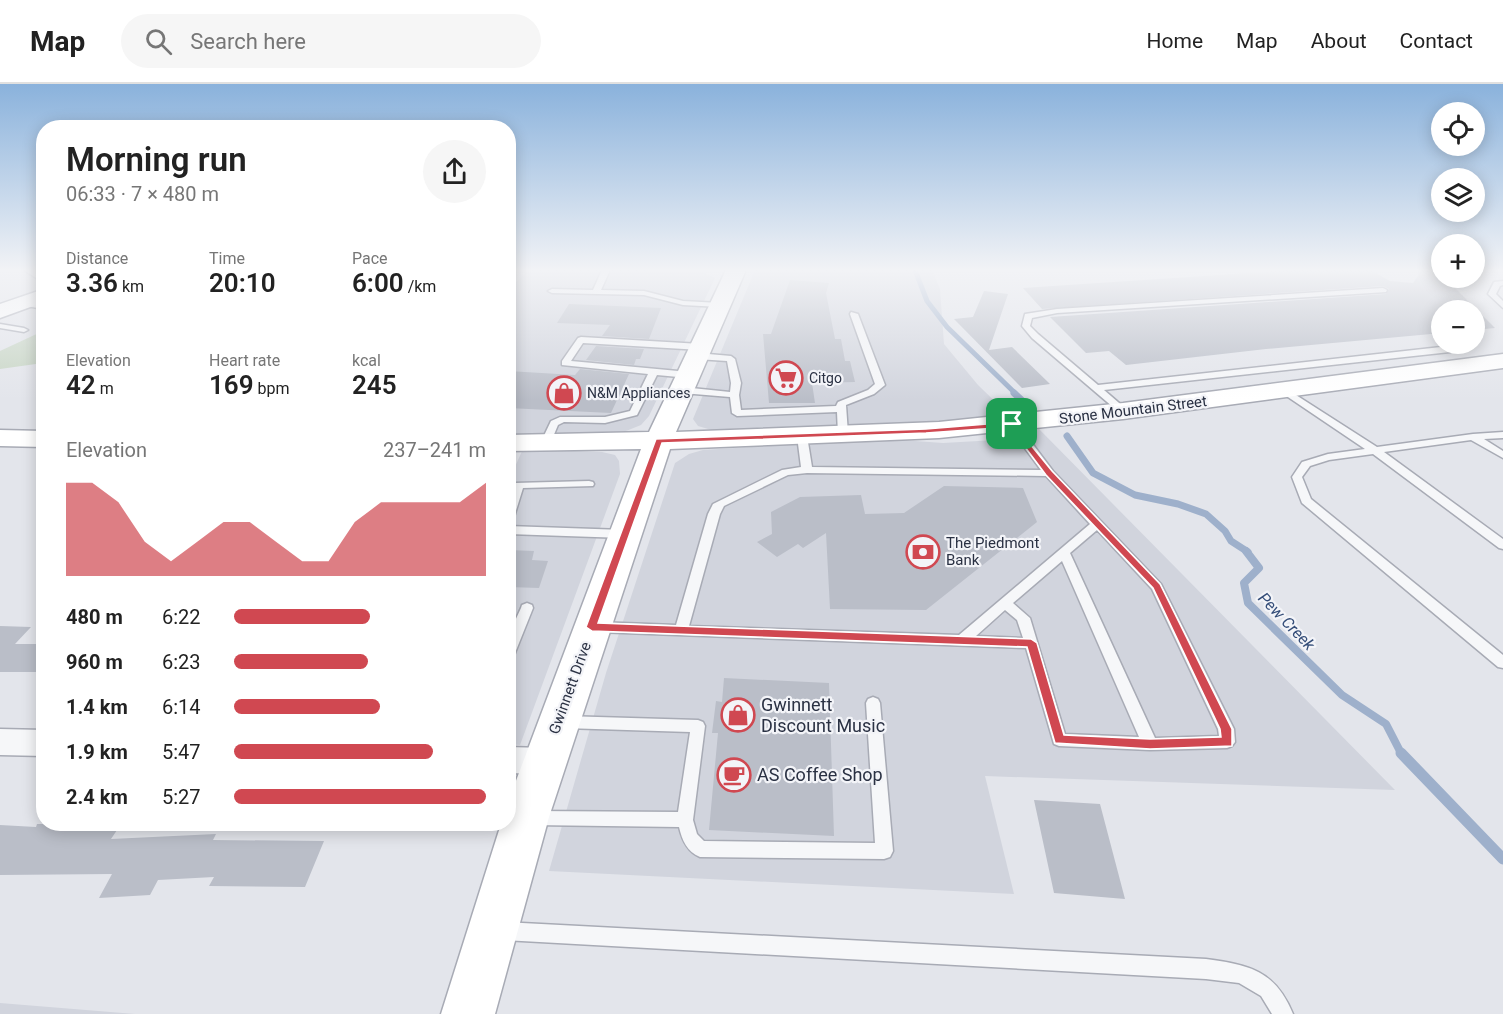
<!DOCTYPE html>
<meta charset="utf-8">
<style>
body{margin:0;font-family:Roboto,sans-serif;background:#f6f6f6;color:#222;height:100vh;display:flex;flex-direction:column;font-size:22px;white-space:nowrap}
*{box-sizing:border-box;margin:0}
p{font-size:20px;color:#767676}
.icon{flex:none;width:33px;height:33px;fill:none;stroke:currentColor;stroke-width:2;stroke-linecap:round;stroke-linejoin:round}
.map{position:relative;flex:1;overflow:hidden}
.side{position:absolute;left:36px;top:36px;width:480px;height:711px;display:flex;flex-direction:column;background:#fff;border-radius:24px;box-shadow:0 3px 15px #0003}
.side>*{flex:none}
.buttons{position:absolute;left:1431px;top:18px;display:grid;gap:12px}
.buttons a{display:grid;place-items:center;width:54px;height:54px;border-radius:50%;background:#fff;box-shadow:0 3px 15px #0003;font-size:30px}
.pin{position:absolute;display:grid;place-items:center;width:51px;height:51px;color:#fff;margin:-26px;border-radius:12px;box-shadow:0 3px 9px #0006}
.round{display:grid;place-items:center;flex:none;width:63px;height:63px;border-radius:32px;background:#f6f6f6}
.headline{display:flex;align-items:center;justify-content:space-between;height:102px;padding:0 30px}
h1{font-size:33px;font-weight:600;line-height:45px}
.stats{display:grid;grid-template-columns:repeat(3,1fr);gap:9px;height:102px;padding:6px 30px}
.stats div{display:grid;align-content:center}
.stats b{font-size:26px;font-weight:600}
.stats small{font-size:16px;font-weight:400}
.stats p{font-size:16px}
.chart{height:168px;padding:12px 30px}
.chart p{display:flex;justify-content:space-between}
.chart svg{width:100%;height:108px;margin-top:6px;fill:#d04851;opacity:.7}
ul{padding:0 30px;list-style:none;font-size:20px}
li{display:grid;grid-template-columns:96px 72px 1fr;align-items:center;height:45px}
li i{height:15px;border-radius:8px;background:#d04851}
header{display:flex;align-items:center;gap:36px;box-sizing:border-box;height:84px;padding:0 30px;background:#fff;border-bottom:2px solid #e0e0e0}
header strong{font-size:28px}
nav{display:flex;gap:33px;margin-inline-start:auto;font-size:21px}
.search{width:420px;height:54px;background:#f6f6f6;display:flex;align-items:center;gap:15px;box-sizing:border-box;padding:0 21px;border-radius:33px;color:#767676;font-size:22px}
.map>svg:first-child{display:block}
.built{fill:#d1d4dd}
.green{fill:#c7d5c4}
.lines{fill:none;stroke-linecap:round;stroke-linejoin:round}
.stream-far3{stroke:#9eb0cb;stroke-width:5}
.stream-far2{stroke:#9eb0cb;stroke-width:7}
.stream-far1{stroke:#9eb0cb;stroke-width:8}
.stream{stroke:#9eb0cb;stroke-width:11}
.building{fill:#babec8}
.lane-casing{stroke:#a8abb5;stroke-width:3}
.street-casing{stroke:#a8abb5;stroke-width:3}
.secondary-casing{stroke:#a8abb5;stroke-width:3}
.lane{fill:#f6f7f9;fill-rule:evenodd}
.street{fill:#f6f7f9;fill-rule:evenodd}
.secondary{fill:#fff;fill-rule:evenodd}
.route{fill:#d04851;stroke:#fff;stroke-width:1.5;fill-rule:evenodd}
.labels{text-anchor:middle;stroke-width:4.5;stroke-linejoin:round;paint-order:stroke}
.far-poi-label{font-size:14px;fill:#2a3143;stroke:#f3f4f8;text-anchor:start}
.street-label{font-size:15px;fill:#2a3143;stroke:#f3f4f8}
.poi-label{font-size:15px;fill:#2a3143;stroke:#f3f4f8;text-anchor:start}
.water-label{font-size:16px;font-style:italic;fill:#344d78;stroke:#f3f4f8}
.near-poi-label{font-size:18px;fill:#2a3143;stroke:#f3f4f8;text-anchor:start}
</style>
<header>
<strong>Map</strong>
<div class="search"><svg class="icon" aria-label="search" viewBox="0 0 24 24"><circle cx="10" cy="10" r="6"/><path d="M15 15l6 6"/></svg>Search here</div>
<nav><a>Home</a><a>Map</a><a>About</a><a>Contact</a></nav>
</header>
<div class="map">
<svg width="1503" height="930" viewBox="0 0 1503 930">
<rect width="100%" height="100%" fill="#e3e5eb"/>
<path class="built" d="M528,186H621L705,189L715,194L649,332L641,341L626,347L610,349L509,350L508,206Z
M755,186H932L940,205L944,260L978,301L1011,333L909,340L715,347L698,342L693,335Z
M1039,345L1395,706L985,692L1014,810L549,787L606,589L675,379L689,370L703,366L887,355L943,359L996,356L1032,353V350Z
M523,365L602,368L615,371L619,377L620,390L520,661L509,660V396Z
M0,919L135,930H0Z"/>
<path class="green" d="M43,247V279L0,285V267Z"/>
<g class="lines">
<path class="stream-far3" d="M915,186L927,217L947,243L1016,310"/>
<path class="stream-far2" d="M1014,309L1030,324
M1067,352L1093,389L1135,411L1178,420L1206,430L1225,447L1231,457L1248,468"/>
<path class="stream-far1" d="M1246,467L1259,484L1244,499L1248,519L1342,611L1386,640L1402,671"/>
<path class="stream" d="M1401,669L1503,775"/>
</g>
<path class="building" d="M1294,186H1370L1390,197L1413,199L1422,186H1442V194H1445L1495,244L1474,246V226H1442V249L1266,265L1126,281L1109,267L1086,269L1050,233L1386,210L1389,205L1383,202L1042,225L1023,204Z
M790,196L829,199L826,209L835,255H841L845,277H850L855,298L812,299L815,319H769L763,250H771Z
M984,207L1008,210L989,266L1012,263L1050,300L1022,304L954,235L973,233Z
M569,220L661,224L649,255L602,252L610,241L557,239Z
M596,262L644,265L640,275H636L634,281L586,276Z
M580,285L629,290L611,329L508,324V287L575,291Z
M944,402L1023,404L1037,438L926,526L830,525L826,449L803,464L798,460L777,473L757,458L772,450L771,428L800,413L861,411L865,430L904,429Z
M508,466L534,467L532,476L548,477L539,504L508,503Z
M0,542L31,543L15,560H44V588H0Z
M724,594L829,599L834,752L709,746L718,649H712L716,617L722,618Z
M1034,716L1100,720L1125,815L1054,809Z
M37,740H121L111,755L216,750L213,756L324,757L305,803L209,802L214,793L158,796L150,811L99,814L112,790L0,791V741L36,743Z"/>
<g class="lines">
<g class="lane-casing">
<path id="lane" d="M24,186H33L44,193V199Z
M39,186H44V188H40Z
M602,186H610L601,206L644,207L683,217L720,219L724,221L720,223L683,221L644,211L552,209L548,207L552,205L593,206Z
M1503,197V201L1500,202L1496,210L1503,217V224L1488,210L1494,198Z
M1383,204L1387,206L1386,208L1057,229L1032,234L1030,242L1038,250L1098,301L1450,262L1454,265L1450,268L1104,306L1126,325V329H1120L1032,254L1022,242L1025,230L1057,225Z
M20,217L44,221V225L20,221Z
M851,228L858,230L885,301L874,310L846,321L848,350L847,352L843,353L838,350L837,328L737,332L732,329L730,313L682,309L677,306L682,303L730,308L731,299L727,277L697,275L693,272L697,269L731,272L735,275L741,299L739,311L741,326L836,322L838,318L868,306L875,300L850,230Z
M0,240L24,244L28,246L24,248L0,244Z
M581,253L701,260L705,263L701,266L583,259L571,277L689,288L694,291L689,294L657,291L637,331L605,339L564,338L558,341L550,360H542L541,358L551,337L560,333H605L630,327L648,290L562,281V277L578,254Z
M1285,304L1377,363L1473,350L1503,348V354L1484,355L1503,367V374L1471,356L1384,368L1503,455V465L1499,464L1373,370L1329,376L1310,382L1302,393L1311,415L1503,571V584L1498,583L1302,419L1292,393L1302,378L1328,370L1365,365L1282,309L1280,307Z
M1012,337L1016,338L1053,387L1161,500L1234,645L1235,658L1232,662L1227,664L1150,666L1059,662L1054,660L1026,564L596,548L591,546L589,543L591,540L596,538L676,541L708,430L713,420L782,386L801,383L797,352L798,350H806L807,352L812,383L1041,386L1007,340ZM807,389L1046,392L1090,440L959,551L689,542L720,430L724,422L788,391ZM1097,446L1152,505L1218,645L1219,652L1155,654L1070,469ZM1062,477L1139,653L1065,650L1030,534L1013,519ZM1005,526L1017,536L1023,554L976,552Z
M589,397L593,398L594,400L593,402L523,404L514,433L508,436V415L515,399Z
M508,442L624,446L630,450L624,454L508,450Z
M527,519L532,521L533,524L515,569L513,573L508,574V552L521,524L522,521Z
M873,613L878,615L880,619L893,767L890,773L884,775L700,773C687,768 682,756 679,743L533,741L527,739L525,734L527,729L533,727L678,728L690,648L564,644L559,642L557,638L559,634L564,632L698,636L703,638L705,642L693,736L697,750L704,757L875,759L866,619L868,615Z
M504,838L1206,875C1249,881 1275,886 1293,930H1272L1261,912L1239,899L1206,895L504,856L497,854L495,847L497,840Z"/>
</g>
<g class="street-casing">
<path id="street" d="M0,645L44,646V672L0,671Z
M508,663L544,664L555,668L560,677L555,686L544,690L508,689Z"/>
</g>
<g class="secondary-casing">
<path id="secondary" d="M726,186H746L676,348L939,338L1123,319L1503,270V284L1123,335L939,354L670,365L549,733L495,930H441L501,740H508V718L641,365L508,367V351L649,348Z
M44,205V218L0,234V220Z
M0,346L44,347V363L0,362Z"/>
</g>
<use href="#lane" class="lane"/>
<use href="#street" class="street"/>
<use href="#secondary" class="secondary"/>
</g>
<linearGradient id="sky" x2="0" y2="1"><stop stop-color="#8ab2dc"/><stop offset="0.59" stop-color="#f2f3f6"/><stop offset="1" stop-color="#f2f3f6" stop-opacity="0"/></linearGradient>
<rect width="1503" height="316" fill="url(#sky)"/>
<path class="route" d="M1012,338L1052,387L1160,500L1232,645V662L1150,665L1055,659L1027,563L592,547L586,543L656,355L926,345ZM1010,343L1046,391L1153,504L1220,645L1221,653L1150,655L1064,651L1037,559L1031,555L598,539L662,359L926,349Z"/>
<defs>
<g id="supermarket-ring" transform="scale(1.725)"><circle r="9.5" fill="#f3f4f8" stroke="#d04851" stroke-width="1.5"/><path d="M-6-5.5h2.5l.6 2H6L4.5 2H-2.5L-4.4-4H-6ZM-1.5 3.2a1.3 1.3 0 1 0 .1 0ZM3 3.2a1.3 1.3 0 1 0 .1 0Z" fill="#d04851"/></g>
<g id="shop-ring" transform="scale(1.725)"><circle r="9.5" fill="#f3f4f8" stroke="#d04851" stroke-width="1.5"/><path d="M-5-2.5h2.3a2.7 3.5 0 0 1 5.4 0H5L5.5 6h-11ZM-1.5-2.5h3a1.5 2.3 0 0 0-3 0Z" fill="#d04851"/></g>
<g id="bank-ring" transform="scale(1.725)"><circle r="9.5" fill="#f3f4f8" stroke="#d04851" stroke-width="1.5"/><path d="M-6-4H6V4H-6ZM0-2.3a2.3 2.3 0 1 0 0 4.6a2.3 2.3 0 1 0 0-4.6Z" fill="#d04851"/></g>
<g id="cafe-ring" transform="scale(1.725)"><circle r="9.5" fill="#f3f4f8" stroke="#d04851" stroke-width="1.5"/><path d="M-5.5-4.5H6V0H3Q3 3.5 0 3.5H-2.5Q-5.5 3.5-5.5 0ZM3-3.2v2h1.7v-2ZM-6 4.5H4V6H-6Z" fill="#d04851"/></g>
</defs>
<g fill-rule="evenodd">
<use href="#supermarket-ring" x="786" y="294"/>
<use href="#shop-ring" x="564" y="309"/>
<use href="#bank-ring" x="923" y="468"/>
<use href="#shop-ring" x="738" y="631"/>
<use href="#cafe-ring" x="734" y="691"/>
</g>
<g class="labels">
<g class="far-poi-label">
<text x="809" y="299">Citgo</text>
<text x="587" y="314">N&amp;M Appliances</text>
</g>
<g class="street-label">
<text transform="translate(1133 326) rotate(-7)" y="5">Stone Mountain Street</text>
<text transform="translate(570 604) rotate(-70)" y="5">Gwinnett Drive</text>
</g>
<g class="poi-label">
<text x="946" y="464">The Piedmont<tspan x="946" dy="17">Bank</tspan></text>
</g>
<g class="water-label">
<text transform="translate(1287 537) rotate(46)" y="6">Pew Creek</text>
</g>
<g class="near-poi-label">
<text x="761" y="627">Gwinnett<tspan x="761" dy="21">Discount Music</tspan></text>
<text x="757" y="697">AS Coffee Shop</text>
</g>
</g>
</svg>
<div class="buttons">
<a><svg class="icon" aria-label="locate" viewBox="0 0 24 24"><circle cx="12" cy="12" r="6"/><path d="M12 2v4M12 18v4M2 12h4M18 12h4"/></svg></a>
<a><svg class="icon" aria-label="layers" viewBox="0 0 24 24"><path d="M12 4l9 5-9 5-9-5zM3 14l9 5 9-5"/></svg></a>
<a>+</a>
<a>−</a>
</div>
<div class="pin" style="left:1012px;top:340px;background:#1e9e55"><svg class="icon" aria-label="arrive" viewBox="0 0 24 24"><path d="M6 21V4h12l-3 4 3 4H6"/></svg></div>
<section class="side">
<div class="headline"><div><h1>Morning run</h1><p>06:33 · 7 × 480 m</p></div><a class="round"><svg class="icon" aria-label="share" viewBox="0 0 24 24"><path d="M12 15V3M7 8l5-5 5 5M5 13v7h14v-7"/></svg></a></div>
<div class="stats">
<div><p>Distance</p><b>3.36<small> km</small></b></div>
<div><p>Time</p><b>20:10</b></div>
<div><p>Pace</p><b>6:00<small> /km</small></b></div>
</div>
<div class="stats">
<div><p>Elevation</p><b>42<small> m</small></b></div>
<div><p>Heart rate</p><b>169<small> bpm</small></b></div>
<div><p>kcal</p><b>245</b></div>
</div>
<div class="chart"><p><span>Elevation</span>237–241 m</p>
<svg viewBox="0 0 160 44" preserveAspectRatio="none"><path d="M0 44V6L10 6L20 14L30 30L40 38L50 30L60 22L70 22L80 30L90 38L100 38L110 22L120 14L130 14L140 14L150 14L160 6V44z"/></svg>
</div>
<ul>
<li><b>480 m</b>6:22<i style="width:54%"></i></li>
<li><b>960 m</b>6:23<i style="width:53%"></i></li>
<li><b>1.4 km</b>6:14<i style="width:58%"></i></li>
<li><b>1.9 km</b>5:47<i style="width:79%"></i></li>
<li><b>2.4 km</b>5:27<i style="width:100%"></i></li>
</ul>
</section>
</div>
